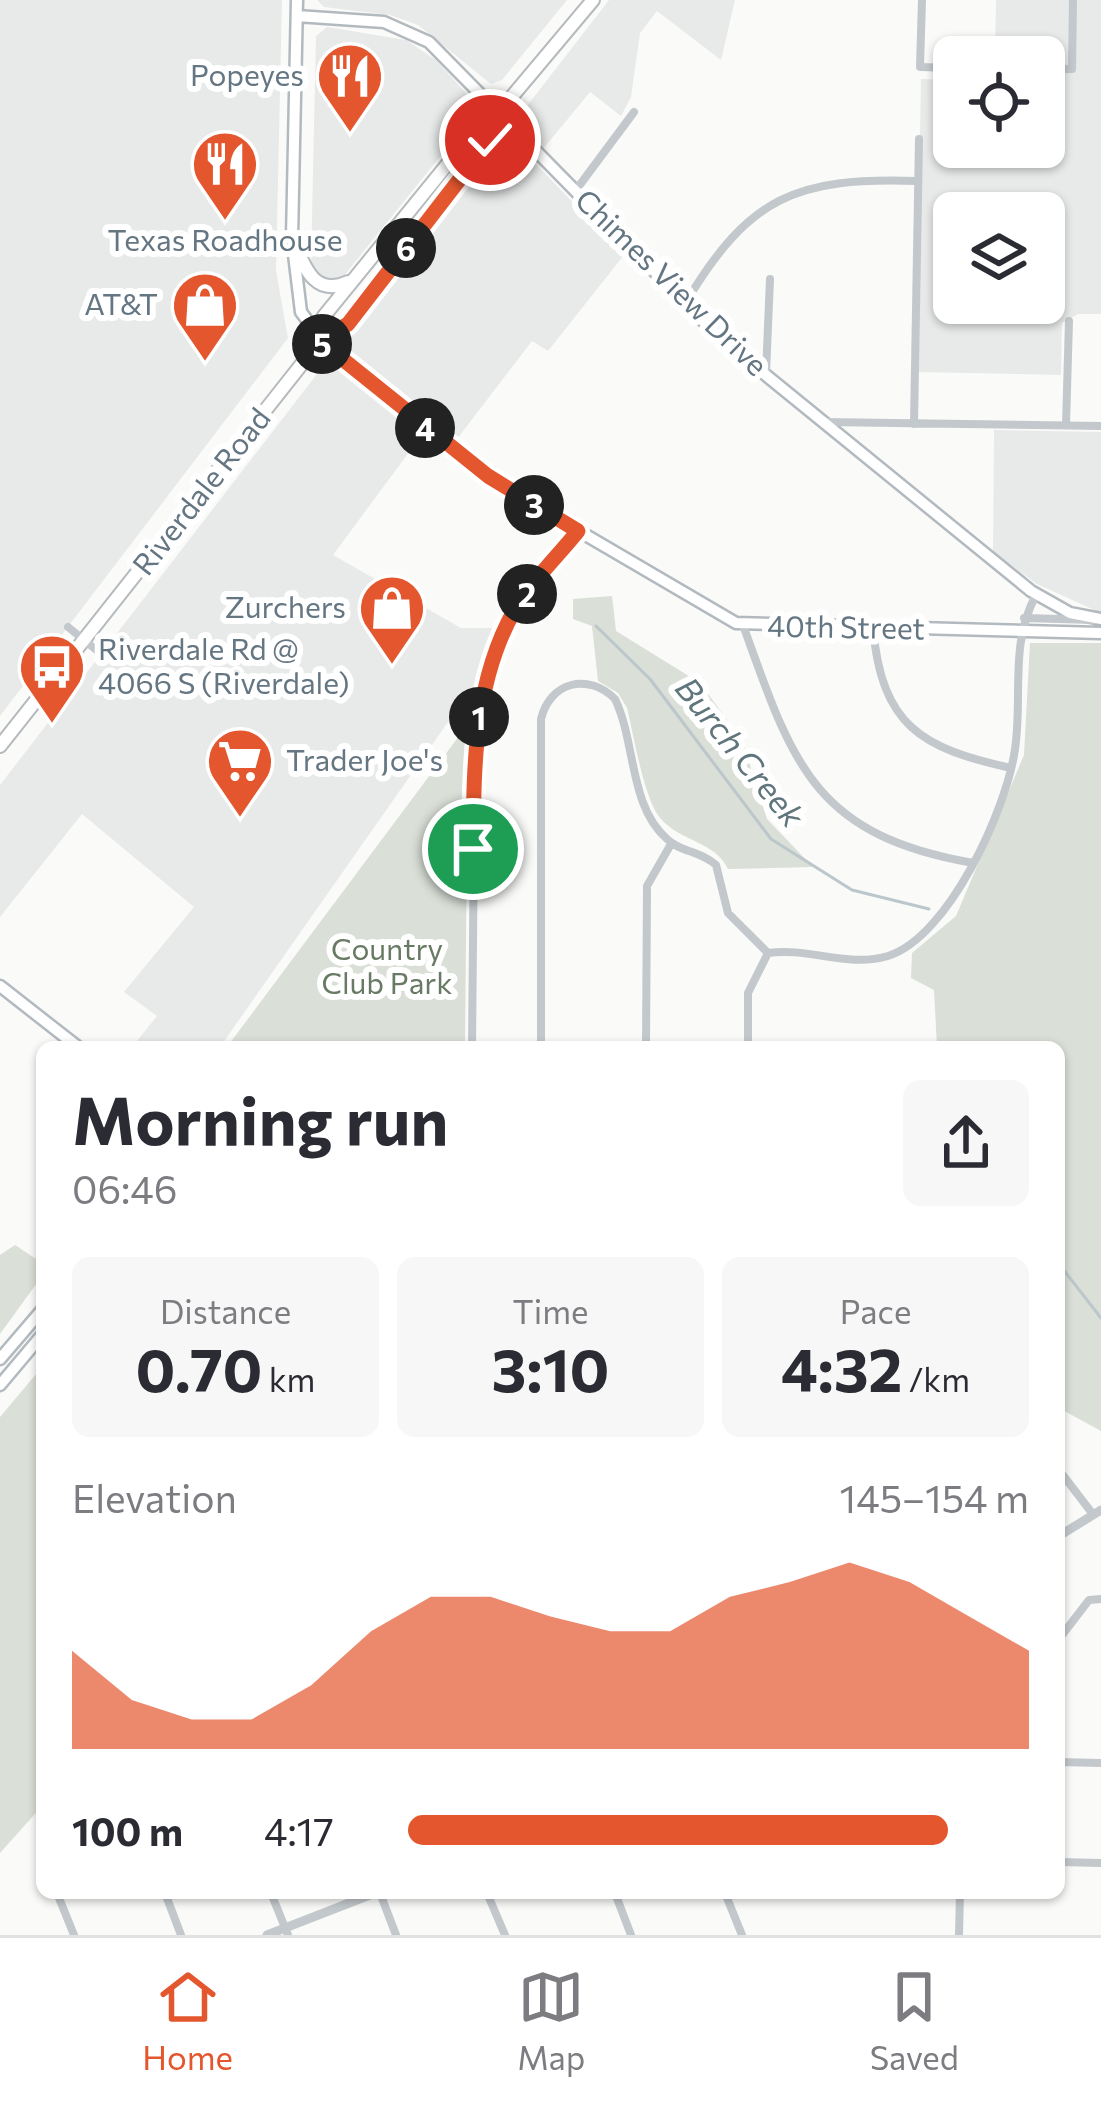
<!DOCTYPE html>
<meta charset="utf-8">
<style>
body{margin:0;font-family:Commissioner,sans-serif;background:#f7f7f7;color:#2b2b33;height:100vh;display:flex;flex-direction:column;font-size:45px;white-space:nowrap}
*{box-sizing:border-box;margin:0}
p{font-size:39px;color:#7c7c81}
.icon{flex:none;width:66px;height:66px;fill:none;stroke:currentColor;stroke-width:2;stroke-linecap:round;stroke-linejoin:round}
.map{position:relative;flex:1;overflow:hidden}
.sheet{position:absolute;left:36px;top:1041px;width:1029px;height:858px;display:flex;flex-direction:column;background:#fff;border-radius:18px;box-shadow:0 3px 9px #0004}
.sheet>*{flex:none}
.controls{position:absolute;left:933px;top:36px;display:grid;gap:24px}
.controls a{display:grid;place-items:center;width:132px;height:132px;border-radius:18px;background:#fff;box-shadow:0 3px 9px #0004;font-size:60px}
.pin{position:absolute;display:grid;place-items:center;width:102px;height:102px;color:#fff;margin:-51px;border:6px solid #fff;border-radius:50%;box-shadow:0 3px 12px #0007}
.km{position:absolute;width:60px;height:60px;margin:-30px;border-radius:50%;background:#222;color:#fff;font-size:33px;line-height:60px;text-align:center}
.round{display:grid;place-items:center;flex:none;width:126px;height:126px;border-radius:18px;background:#f7f7f7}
.summary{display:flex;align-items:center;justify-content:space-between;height:204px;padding:0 36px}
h1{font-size:66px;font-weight:700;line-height:90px}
.stats{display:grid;grid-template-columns:repeat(3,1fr);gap:18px;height:204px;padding:12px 36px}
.stats div{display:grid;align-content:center;border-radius:18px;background:#f7f7f7;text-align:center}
.stats b{font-size:60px;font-weight:700}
.stats small{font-size:33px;font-weight:400}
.stats p{font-size:33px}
.chart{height:336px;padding:24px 36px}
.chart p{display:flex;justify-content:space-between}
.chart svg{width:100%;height:216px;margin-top:12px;fill:#e4572e;opacity:.7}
ul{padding:0 36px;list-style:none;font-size:39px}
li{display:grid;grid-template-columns:192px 144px 1fr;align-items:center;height:90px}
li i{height:30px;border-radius:15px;background:#e4572e}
.menu{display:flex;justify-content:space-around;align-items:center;height:168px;border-top:3px solid #e1e1e2;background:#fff;font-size:33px;color:#7c7c81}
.menu a{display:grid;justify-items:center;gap:6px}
.menu .active{color:#e4572e}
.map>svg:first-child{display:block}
.built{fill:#e8e9e9;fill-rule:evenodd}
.green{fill:#dadfd7}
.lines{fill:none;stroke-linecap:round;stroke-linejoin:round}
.stream{stroke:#bbc7cb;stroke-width:3}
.secondary-casing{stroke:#b3babf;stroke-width:15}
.primary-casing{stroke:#b5babe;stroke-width:16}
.minor{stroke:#c3c8cc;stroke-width:8}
.tertiary{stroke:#c3c8cc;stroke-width:9}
.secondary{stroke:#fff;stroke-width:10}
.primary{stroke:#fff;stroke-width:12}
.route-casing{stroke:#fff;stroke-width:24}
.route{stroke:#e4572e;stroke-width:15}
.labels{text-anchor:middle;stroke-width:12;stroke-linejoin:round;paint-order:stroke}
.poi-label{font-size:30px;fill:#657683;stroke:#fff;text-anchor:end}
.street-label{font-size:30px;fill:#657683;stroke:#fff}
.park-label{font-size:30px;fill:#687a64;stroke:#fff}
.water-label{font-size:33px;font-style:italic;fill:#60757c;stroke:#fff}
</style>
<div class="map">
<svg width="1101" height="1935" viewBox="0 0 1101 1935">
<rect width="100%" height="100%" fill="#fafaf8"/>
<path class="built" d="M0,0H282L276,271L288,338L0,716Z
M317,0H567L502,80L491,84L418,25L390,15L324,7Z
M609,0H735L721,60L657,11L640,33L631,97L621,116L590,92L533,161L624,255L548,351L532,341L457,439L341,346Z
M996,0H1101V314H1078L1062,323L1061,375L916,372L921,79L954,80V147H1044V57H995ZM954,213H1044V303H954Z
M327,27L406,40L436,60L475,103L472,117L343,277L324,282L311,263L316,36Z
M327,361L421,436L333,555L461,628H504L474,685L220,1047H132L157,1016L124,992L194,907L82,814L0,917V785Z
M994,430L1101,432V613L1037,584L993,552Z"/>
<path class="green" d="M612,596L616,631L700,683L742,740L767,819L813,867L728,869C715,841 681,842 661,819C644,800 634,736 627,708L618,693L598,681L592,626L573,619V599Z
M1030,643H1101V1431L1059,1408V1047H937L934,990L911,978L912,953L956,916L1024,755Z
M468,724L465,1047H227Z
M15,1245L42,1263V1276L0,1334V1255Z
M42,1367V1806L0,1853V1417Z"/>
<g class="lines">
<path class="stream" d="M596,626L650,679L771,839L852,890L929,909
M1059,1264L1101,1318"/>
<g class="secondary-casing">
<path id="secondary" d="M297,0L292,238L301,312L330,351L426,428L507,489L736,623L1101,633
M297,16L384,22L429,42L719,337L1031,591L1070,613L1101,619
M0,986L78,1047
M0,1359L42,1310
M0,1385L42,1335"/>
</g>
<g class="primary-casing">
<path id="primary" d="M292,238C304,265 313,298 348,282
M320,341L324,316L481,123L499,112L593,0
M0,746L320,341L348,324L494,135L499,112"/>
</g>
<path class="minor" d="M922,0L920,67L954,68
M1044,69H1072L1073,0
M576,190L634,112
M686,302C749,197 796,177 916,181
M766,373L770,279
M824,422L1101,426
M914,424L919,139
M1066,425L1069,321
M1024,618L1094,620
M743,625C793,765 814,835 973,863
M68,627L105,657
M873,628C882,726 921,748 1011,768
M472,1047L475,733L515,609L578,531
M541,1047V719C550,682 588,672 615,699C636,743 629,806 667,839C680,852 701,851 716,865L728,913L768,953
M646,1047L647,886L671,844
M748,1047V993L768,953C809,947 847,968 888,956C949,937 1007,808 1015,749C1023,696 1009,645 1036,595
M1059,1470L1092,1513
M1059,1639L1089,1600L1101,1599
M1059,1762L1101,1763
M1059,1862L1101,1863
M57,1893L74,1935
M165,1893L181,1935
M271,1893L288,1935
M380,1893L396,1935
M487,1893L505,1935
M615,1893L631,1935
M725,1893L742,1935
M959,1935L960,1893"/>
<path class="tertiary" d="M1059,1536L1101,1510
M267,1935L375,1893"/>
<use href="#secondary" class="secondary"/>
<use href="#primary" class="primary"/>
</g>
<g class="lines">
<g class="route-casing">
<path id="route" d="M473,849C474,769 473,684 514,611C530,583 558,556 578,531L488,476L320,341L348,324L490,140"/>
</g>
<use href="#route" class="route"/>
</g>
<defs>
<g id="restaurant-pin" transform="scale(3.45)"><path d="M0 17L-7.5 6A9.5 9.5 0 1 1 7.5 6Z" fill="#e4572e" stroke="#fff"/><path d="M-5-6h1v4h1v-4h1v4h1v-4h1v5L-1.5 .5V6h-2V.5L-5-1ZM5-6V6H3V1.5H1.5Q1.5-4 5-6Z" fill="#fff"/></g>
<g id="shop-pin" transform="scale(3.45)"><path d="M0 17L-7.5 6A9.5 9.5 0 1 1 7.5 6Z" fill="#e4572e" stroke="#fff"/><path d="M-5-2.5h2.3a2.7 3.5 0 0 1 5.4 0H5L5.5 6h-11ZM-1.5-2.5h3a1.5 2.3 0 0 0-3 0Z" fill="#fff"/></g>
<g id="bus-pin" transform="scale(3.45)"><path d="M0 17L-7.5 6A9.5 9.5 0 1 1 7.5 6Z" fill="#e4572e" stroke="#fff"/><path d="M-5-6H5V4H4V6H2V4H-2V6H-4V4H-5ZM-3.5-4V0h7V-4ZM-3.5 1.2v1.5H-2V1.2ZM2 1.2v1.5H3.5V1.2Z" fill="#fff"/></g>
<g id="supermarket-pin" transform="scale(3.45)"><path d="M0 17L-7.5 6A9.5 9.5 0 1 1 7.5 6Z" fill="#e4572e" stroke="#fff"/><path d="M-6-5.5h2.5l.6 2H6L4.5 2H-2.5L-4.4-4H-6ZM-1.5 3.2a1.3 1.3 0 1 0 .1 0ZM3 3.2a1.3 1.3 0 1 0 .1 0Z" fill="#fff"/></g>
</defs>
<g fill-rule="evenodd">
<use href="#restaurant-pin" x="350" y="76"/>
<use href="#restaurant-pin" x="225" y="164"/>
<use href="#shop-pin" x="205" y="305"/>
<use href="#shop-pin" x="392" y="608"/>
<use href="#bus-pin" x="52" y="667"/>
<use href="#supermarket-pin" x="240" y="761"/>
</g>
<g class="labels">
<g class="poi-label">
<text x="304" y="86">Popeyes</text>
<text x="225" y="251" text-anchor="middle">Texas Roadhouse</text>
<text x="158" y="315">AT&amp;T</text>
<text x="346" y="618">Zurchers</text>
<text x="98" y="660" text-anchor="start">Riverdale Rd @<tspan x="98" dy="34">4066 S (Riverdale)</tspan></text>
<text x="286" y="771" text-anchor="start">Trader Joe's</text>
</g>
<g class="street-label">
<text transform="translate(671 283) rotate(44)" y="10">Chimes View Drive</text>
<text transform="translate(202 492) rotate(-52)" y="10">Riverdale Road</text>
<text transform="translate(846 628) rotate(1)" y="10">40th Street</text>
</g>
<g class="park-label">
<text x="387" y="960">Country<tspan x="387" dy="34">Club Park</tspan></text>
</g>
<g class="water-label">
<text transform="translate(740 752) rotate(51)" y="12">Burch Creek</text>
</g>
</g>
</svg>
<div class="controls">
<a><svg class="icon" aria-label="locate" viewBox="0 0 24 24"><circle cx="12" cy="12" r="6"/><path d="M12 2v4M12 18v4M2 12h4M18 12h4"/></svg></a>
<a><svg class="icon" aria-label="layers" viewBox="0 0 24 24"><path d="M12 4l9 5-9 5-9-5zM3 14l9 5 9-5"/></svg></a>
</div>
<div class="pin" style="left:473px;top:849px;background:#1e9e55"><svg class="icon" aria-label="arrive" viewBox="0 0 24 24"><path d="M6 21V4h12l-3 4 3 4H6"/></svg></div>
<div class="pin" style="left:490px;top:140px;background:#d93025"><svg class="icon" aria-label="check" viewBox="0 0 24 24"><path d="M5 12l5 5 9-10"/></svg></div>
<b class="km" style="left:479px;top:717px">1</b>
<b class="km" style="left:527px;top:594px">2</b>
<b class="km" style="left:534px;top:505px">3</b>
<b class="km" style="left:425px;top:428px">4</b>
<b class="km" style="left:322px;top:344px">5</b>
<b class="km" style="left:406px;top:248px">6</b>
<section class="sheet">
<div class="summary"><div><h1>Morning run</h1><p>06:46</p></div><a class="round"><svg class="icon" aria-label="share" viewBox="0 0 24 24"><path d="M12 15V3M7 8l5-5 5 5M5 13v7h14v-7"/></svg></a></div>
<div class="stats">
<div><p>Distance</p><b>0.70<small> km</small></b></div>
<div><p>Time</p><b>3:10</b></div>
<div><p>Pace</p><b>4:32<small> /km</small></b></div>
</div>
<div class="chart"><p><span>Elevation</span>145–154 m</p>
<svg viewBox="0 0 160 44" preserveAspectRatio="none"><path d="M0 44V24L10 34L20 38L30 38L40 31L50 20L60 13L70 13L80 17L90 20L100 20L110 13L120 10L130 6L140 10L150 17L160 24V44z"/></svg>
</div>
<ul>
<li><b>100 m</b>4:17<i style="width:87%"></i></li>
</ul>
</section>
</div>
<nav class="menu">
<a class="active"><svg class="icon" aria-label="home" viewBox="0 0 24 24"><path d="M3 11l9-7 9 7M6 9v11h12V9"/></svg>Home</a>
<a><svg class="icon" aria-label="map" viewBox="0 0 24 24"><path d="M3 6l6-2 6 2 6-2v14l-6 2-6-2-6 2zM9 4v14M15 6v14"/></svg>Map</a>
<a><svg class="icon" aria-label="saved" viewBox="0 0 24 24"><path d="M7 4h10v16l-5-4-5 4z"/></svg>Saved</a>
</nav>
